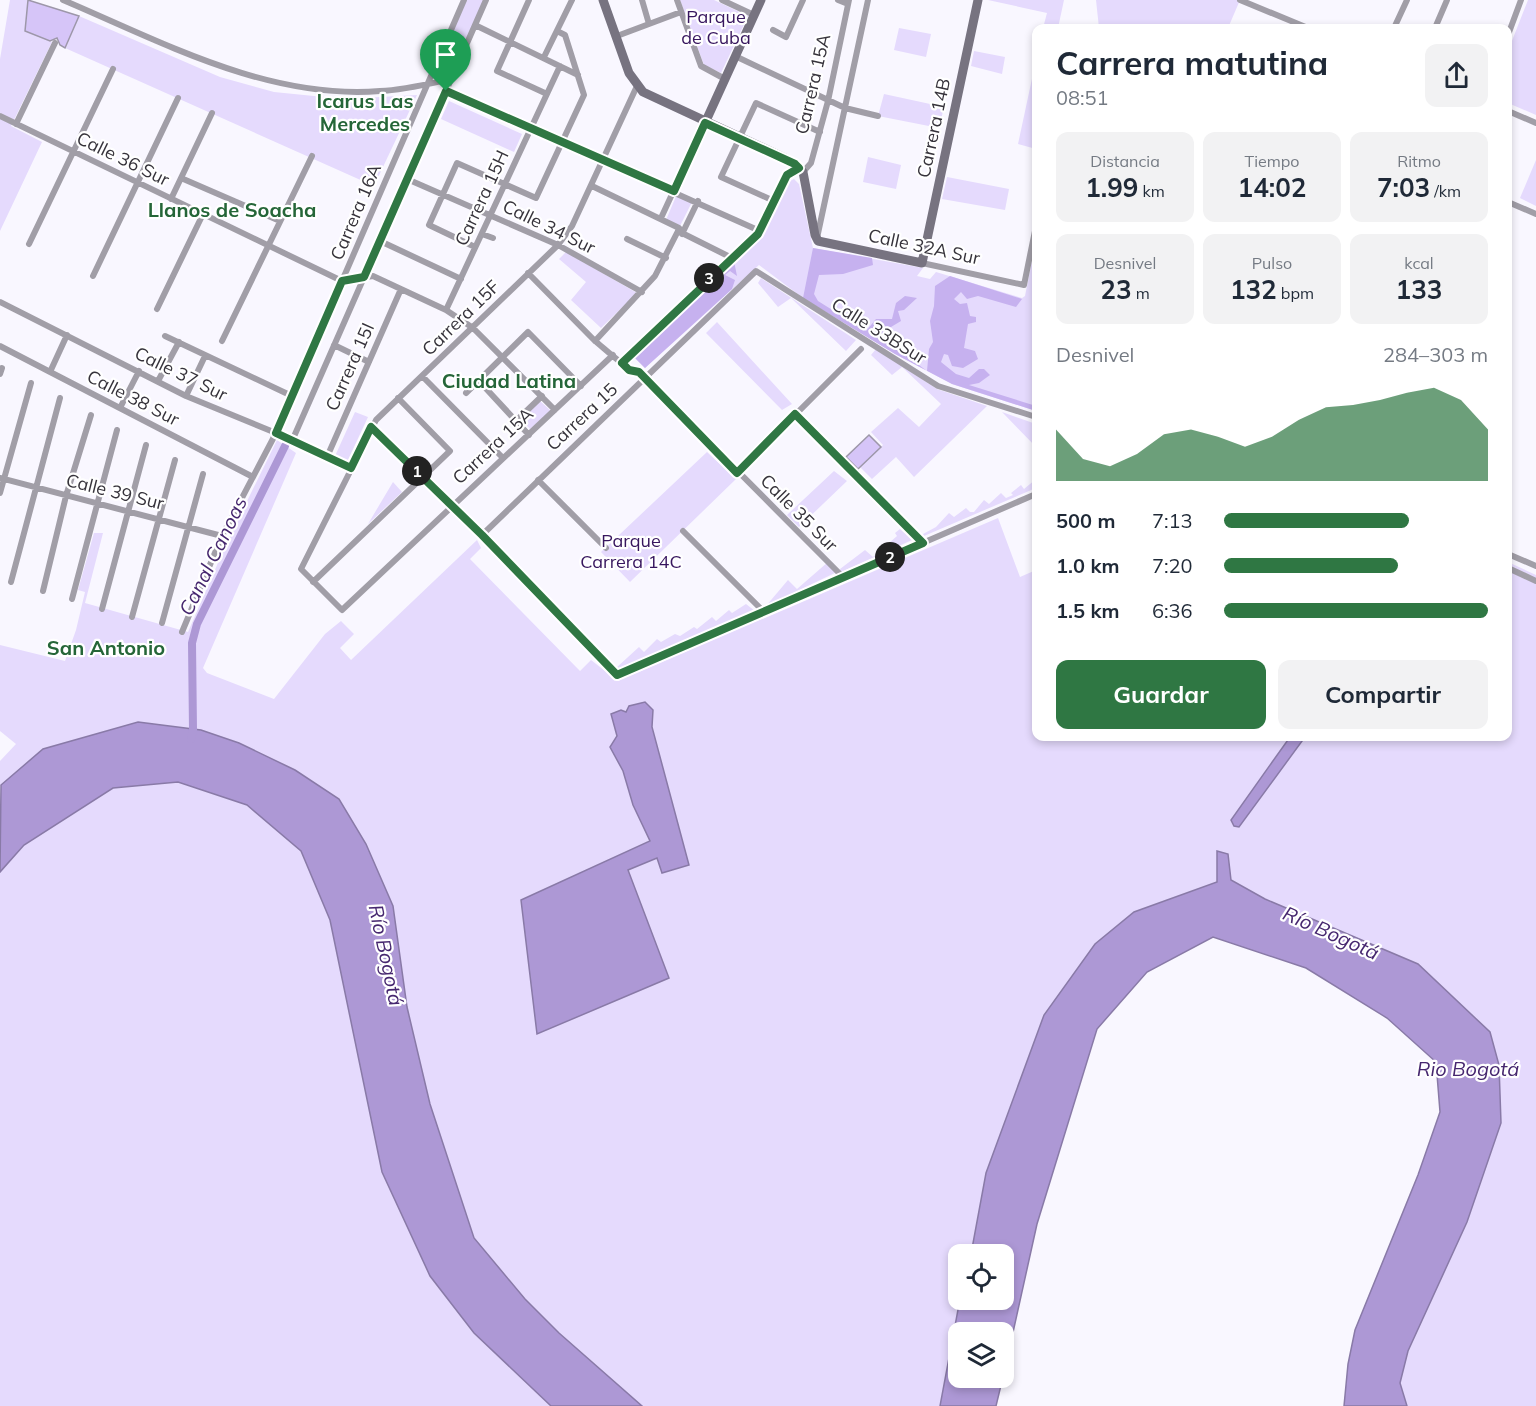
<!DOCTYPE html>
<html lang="es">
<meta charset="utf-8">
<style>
body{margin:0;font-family:Mulish,sans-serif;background:#f2f2f3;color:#1f2937;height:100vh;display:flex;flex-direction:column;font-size:22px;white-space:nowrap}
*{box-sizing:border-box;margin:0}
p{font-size:20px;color:#747a83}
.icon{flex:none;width:33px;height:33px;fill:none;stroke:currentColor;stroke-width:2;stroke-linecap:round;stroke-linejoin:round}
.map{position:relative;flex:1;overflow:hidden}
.sheet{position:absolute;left:1032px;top:24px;width:480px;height:717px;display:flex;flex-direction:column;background:#fff;border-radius:12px;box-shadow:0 3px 9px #0003}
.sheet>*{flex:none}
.fabs{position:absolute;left:948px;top:1244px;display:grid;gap:12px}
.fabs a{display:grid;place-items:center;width:66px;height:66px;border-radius:12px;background:#fff;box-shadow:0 3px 9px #0003;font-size:30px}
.pin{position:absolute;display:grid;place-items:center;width:51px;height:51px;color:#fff;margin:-62px -26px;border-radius:50% 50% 50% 0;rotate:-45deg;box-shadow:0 0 6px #0007}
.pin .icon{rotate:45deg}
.km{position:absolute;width:30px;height:30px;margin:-15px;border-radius:50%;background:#222;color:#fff;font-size:16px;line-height:30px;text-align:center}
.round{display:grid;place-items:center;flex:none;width:63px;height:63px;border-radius:12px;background:#f2f2f3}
.summary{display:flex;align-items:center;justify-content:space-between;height:102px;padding:0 24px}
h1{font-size:33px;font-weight:700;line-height:45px}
.stats{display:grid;grid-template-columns:repeat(3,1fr);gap:9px;height:102px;padding:6px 24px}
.stats div{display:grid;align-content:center;border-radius:12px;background:#f2f2f3;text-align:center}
.stats b{font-size:26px;font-weight:700}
.stats small{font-size:16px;font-weight:400}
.stats p{font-size:16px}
.chart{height:168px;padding:12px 24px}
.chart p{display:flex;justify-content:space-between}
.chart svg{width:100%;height:108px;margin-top:6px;fill:#2f7743;opacity:.7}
.action{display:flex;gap:12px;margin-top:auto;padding:12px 24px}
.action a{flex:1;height:69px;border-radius:12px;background:#2f7743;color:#fff;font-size:24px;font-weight:700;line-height:69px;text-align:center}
.action a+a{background:#f2f2f3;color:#1f2937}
ul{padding:0 24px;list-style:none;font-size:20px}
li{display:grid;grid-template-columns:96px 72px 1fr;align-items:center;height:45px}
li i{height:15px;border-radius:8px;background:#2f7743}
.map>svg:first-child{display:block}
.green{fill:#e5dafd}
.forest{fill:#c6b1ef}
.water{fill:#ad98d5;stroke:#897aa7;stroke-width:1.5}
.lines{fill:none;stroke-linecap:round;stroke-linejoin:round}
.canal{stroke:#ad98d5;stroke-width:8}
.building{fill:#d6c5f8;stroke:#9d97a9;stroke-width:1.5}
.street{stroke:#a19ea7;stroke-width:6}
.secondary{stroke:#777380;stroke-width:9}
.route-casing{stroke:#fff;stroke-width:12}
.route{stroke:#2f7743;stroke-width:8}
.labels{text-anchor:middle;stroke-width:4.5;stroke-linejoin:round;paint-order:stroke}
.park-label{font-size:18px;fill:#37165e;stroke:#fff}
.street-label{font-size:18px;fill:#36333b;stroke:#fff}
.neighbourhood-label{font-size:20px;font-weight:bold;fill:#256638;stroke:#fff}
.water-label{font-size:20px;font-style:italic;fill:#46276f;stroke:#fff}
</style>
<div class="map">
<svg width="1536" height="1406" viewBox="0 0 1536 1406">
<rect width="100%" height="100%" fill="#f9f7ff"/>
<path class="green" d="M10,0H28L25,30L52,42L11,126L42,142L0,231V59Z
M466,0H486L451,79L432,77Z
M680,0H714L748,16L721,73L704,65Z
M988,0H1064L1058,28H1043L1047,13Z
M1096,0H1240L1228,28H1099Z
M1528,0H1536V115L1508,103V51Z
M79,16L220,77L274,92L344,99L417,95L374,186L65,48Z
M899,28L931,34L926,57L894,50Z
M974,51L1005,57L1002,74L971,66Z
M1036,60V149L1018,144Z
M884,94L944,107L939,128L878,116Z
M449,101L522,134L514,152L441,119Z
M868,157L901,165L896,189L863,182Z
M1536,160V206L1520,198Z
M947,177L1009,189L1005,210L942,199Z
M794,179L799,184L813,248L923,268L917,276L930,279L936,272L1022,298L1025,296L1036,241V411L952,384L895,354L803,298L759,265L645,368L633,356L765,232L790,181Z
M677,194L692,202L680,226L666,220Z
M566,252L637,293L601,328L571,300L586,282L559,259Z
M761,278L856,340L846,351L791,298L778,307L758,283Z
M717,322L792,404L782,410L706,333Z
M876,349L937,389L987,406L914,477L896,457L872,479L860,467L883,445L871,432L898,408L919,427L941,404L902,367L892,375L871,355Z
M540,401L551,411L530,429L522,420Z
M355,412L368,417L347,462L335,456Z
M1002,412L1036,424V447Z
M277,440L296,453L203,668L207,673L274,699L325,634L341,621L354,634L340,648L351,660L477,540L481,548L470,559L580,671L591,660L618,681L998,518L1020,577L1036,570V736L1290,737L1232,820L1239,827L1305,737L1508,736V562L1536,575V1406H1407L1400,1383L1408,1351L1467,1222L1501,1123L1418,964L1265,899L1231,880L1217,852V882L1134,912L1095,944L1044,1015L986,1173L971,1254H958V1299H960L940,1406H642L559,1333L525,1299L474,1238L430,1104L407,1007L393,906L366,844L339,799L295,770L239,743L201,730L139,722L0,786V761L16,744L0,731V645L65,661L76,630L85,592L78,590L94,533H103L85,603L188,632L227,542Z
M707,452L736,479L630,582L601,552Z
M834,471L847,481L799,527L787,515Z
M1036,479V488L924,536L923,534L936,527L949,513L954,517L966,508L970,512H974L984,500L989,504L1001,493L1006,498L1013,495L1011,493L1021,485L1024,489Z
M393,482L402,492L368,524Z
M900,529L912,540L841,572L840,569L865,550L873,557L897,536L895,533Z
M828,562L837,572L766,606L788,580L797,589Z
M746,604L755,611L626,668H616L639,647L644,652L657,639L661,642L675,634L680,636L694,627L697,629L712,617L716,621L729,610L732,613Z
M178,782L247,805L301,851L330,920L382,1172L430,1276L474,1333L551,1406H0V872L24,845L113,788Z"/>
<path class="forest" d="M813,248L872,258L873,265L843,274L819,275L814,294L818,301L866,331L876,319H892L896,303L905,296L917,298L904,310L898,311L901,321L886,330L881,337L927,371L929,349L933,342L930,321L934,306L935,286L950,276L1022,299L1016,307L978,296L967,299L961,292L954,299L960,304L967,303L970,316L976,317V322L968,324L964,348L975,351L978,359L963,368L952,366L948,355L944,354L941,362L956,374L969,378L979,369H984L990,375L979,383L969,385L1036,406V411L952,384L895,354L803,298Z
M734,261L737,276L730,271L725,275L735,280L732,289L645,368L633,356Z"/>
<path class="water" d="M645,702L653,710L652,727L689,865L662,873L657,858L628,870L669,978L537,1034L521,900L650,841L633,805L623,771L610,747L617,736L611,714L621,710L626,712L629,706Z
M138,722L201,730L239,743L295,770L339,799L366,844L393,906L407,1007L430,1104L474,1238L525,1299L559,1333L642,1406H551L474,1333L430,1276L382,1172L330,920L301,851L247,805L178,782L113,788L24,845L0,872L1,785L43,749Z
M1290,737H1305L1239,827L1234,826L1231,820Z
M1217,851L1228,854L1231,880L1265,899L1418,964L1490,1032L1499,1065L1501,1123L1467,1222L1408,1351L1400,1383L1407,1406H1344L1348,1364L1355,1330L1418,1175L1440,1112L1436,1062L1387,1018L1306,968L1213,937L1147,972L1097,1029L1037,1224L1004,1373V1332H958V1377H1003L996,1406H940L960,1299H1004V1254H971L986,1173L1044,1015L1095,944L1134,912L1217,882Z"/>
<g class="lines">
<path class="canal" d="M191,739L193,730L192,643L197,624L285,446"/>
</g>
<path class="building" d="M28,0L79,16L65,48L60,45L57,38L50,41L25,31Z
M869,435L881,447L858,469L846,457Z"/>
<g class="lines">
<path class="street" d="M63,0C162,42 268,100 380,91C404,90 428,84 451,79
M529,0L497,71L547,94
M642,0L649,24
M677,0L701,66L725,79
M722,0L754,15
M838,0L848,4
M1240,0L1308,28
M475,25L578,75
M1394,28L1407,0
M1435,28L1447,0
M773,30L786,37L803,0
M1508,35L1521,0
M617,36L681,12
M735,56L845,108L878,116
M544,57L572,0
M446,91L760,231
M1508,111L1536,123
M0,116L342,281L373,276L446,310L473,328L555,410
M16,124L55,43
M803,172L811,163L828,101L849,0
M181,178L280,221
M407,179L558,245L642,292
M592,186L679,228L678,231L730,257
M171,199L212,113
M774,201L721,177L756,103L820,132
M1508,202L1536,214
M661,218L705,123
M482,234L493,238
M682,234L698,201
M817,238L868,0
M627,239L666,258
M380,241L461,279
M29,244L113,69
M475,247L429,225L457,163L536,198L584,95L565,35L557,31
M922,263L1024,285L1036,226
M528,273L595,341C604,348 630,373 639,372L843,577
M93,276L178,98
M0,302L186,396L276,433L352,468
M157,309L203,214
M446,310L560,66
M165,336L292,396
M222,341L312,156
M595,341L655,276L678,231
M334,345L369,362
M0,346L253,477
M613,355L342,610L301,569L376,420L558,245L572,226L637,86
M622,363L757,234L787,175L799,168
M50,372L67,335
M0,374L2,368
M422,376L503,458
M158,381L179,342
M479,381L529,435
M466,393L528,332L581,386
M186,396L205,356
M120,408L139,371
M795,414L923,543
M516,421L542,396
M371,427L482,535L617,675L1036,494
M292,441L486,0
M327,457L401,289
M737,473L861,349
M0,478L222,536
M538,480L606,548
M0,493L31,383
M683,531L763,611
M482,535L756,271L938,386L1036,417
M1508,554L1536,566
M1508,568L1536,581
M11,582L60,398
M313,582L450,451L398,398
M43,591L66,496L91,415
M72,599L117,430
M102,609L146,445
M132,617L175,460
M162,623L203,474
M182,632L222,536L276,433L464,0"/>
<path class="secondary" d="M603,0L629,73L643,92L785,158L803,172L815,235L818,241L922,263L978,0
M705,123L761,0"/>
</g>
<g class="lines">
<g class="route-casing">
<path id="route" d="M446,91L674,191L705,123L795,164L799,168L787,175L758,234L622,363L629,370L639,372L737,473L795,414L923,543L617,675L482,535L371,427L351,468L276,433L342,281L364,277Z"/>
</g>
<use href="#route" class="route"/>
</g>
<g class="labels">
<g class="park-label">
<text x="716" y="23">Parque<tspan x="716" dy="21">de Cuba</tspan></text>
<text x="631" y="547">Parque<tspan x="631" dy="21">Carrera 14C</tspan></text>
</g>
<g class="street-label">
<text transform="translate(813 84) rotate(-77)" y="6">Carrera 15A</text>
<text transform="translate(934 128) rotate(-78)" y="6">Carrera 14B</text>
<text transform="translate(123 159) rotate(26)" y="6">Calle 36 Sur</text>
<text transform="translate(482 198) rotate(-65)" y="6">Carrera 15H</text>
<text transform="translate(356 212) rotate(-67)" y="6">Carrera 16A</text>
<text transform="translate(549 227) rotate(26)" y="6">Calle 34 Sur</text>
<text transform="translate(924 247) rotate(12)" y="6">Calle 32A Sur</text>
<text transform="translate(461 318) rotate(-44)" y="6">Carrera 15F</text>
<text transform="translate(879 331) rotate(32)" y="6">Calle 33BSur</text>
<text transform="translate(350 367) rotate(-66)" y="6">Carrera 15I</text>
<text transform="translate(181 374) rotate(26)" y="6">Calle 37 Sur</text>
<text transform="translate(133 398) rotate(27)" y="6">Calle 38 Sur</text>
<text transform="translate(582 417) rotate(-43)" y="6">Carrera 15</text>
<text transform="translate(493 446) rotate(-43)" y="6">Carrera 15A</text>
<text transform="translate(115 492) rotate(14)" y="6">Calle 39 Sur</text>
<text transform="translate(799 513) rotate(45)" y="6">Calle 35 Sur</text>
</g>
<g class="neighbourhood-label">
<text x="365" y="108">Icarus Las<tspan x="365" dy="23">Mercedes</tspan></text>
<text x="232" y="217">Llanos de Soacha</text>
<text x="509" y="388">Ciudad Latina</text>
<text x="106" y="655">San Antonio</text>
</g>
<g class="water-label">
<text transform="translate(213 556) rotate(-64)" y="7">Canal Canoas</text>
<text transform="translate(1331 933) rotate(24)" y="7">Río Bogotá</text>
<text transform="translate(386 955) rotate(78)" y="7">Río Bogotá</text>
<text x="1468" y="1076">Rio Bogotá</text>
</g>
</g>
</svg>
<div class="fabs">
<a><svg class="icon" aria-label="locate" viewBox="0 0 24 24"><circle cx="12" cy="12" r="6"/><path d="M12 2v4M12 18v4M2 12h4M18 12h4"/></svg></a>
<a><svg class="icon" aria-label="layers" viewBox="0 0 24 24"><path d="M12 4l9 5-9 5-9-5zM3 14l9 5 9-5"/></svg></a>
</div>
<div class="pin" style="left:446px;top:91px;background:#1e9e55"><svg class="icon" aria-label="arrive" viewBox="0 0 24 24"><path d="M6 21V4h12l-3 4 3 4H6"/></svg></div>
<b class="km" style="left:417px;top:471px">1</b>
<b class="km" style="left:890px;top:557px">2</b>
<b class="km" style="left:709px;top:278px">3</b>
<section class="sheet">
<div class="summary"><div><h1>Carrera matutina</h1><p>08:51</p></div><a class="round"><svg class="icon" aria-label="share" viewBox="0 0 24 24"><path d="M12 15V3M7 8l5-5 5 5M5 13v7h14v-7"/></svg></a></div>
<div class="stats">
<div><p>Distancia</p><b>1.99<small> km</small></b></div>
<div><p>Tiempo</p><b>14:02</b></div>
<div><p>Ritmo</p><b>7:03<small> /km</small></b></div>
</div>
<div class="stats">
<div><p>Desnivel</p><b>23<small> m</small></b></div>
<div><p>Pulso</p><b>132<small> bpm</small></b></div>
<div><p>kcal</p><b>133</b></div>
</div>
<div class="chart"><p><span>Desnivel</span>284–303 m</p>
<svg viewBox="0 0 160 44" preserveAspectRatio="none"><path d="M0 44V23L10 35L20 38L30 33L40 25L50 23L60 26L70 30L80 26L90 19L100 14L110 13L120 11L130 8L140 6L150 11L160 23V44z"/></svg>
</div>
<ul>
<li><b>500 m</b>7:13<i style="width:70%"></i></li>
<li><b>1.0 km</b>7:20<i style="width:66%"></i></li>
<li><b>1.5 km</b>6:36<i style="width:100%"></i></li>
</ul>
<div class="action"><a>Guardar</a><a>Compartir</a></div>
</section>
</div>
